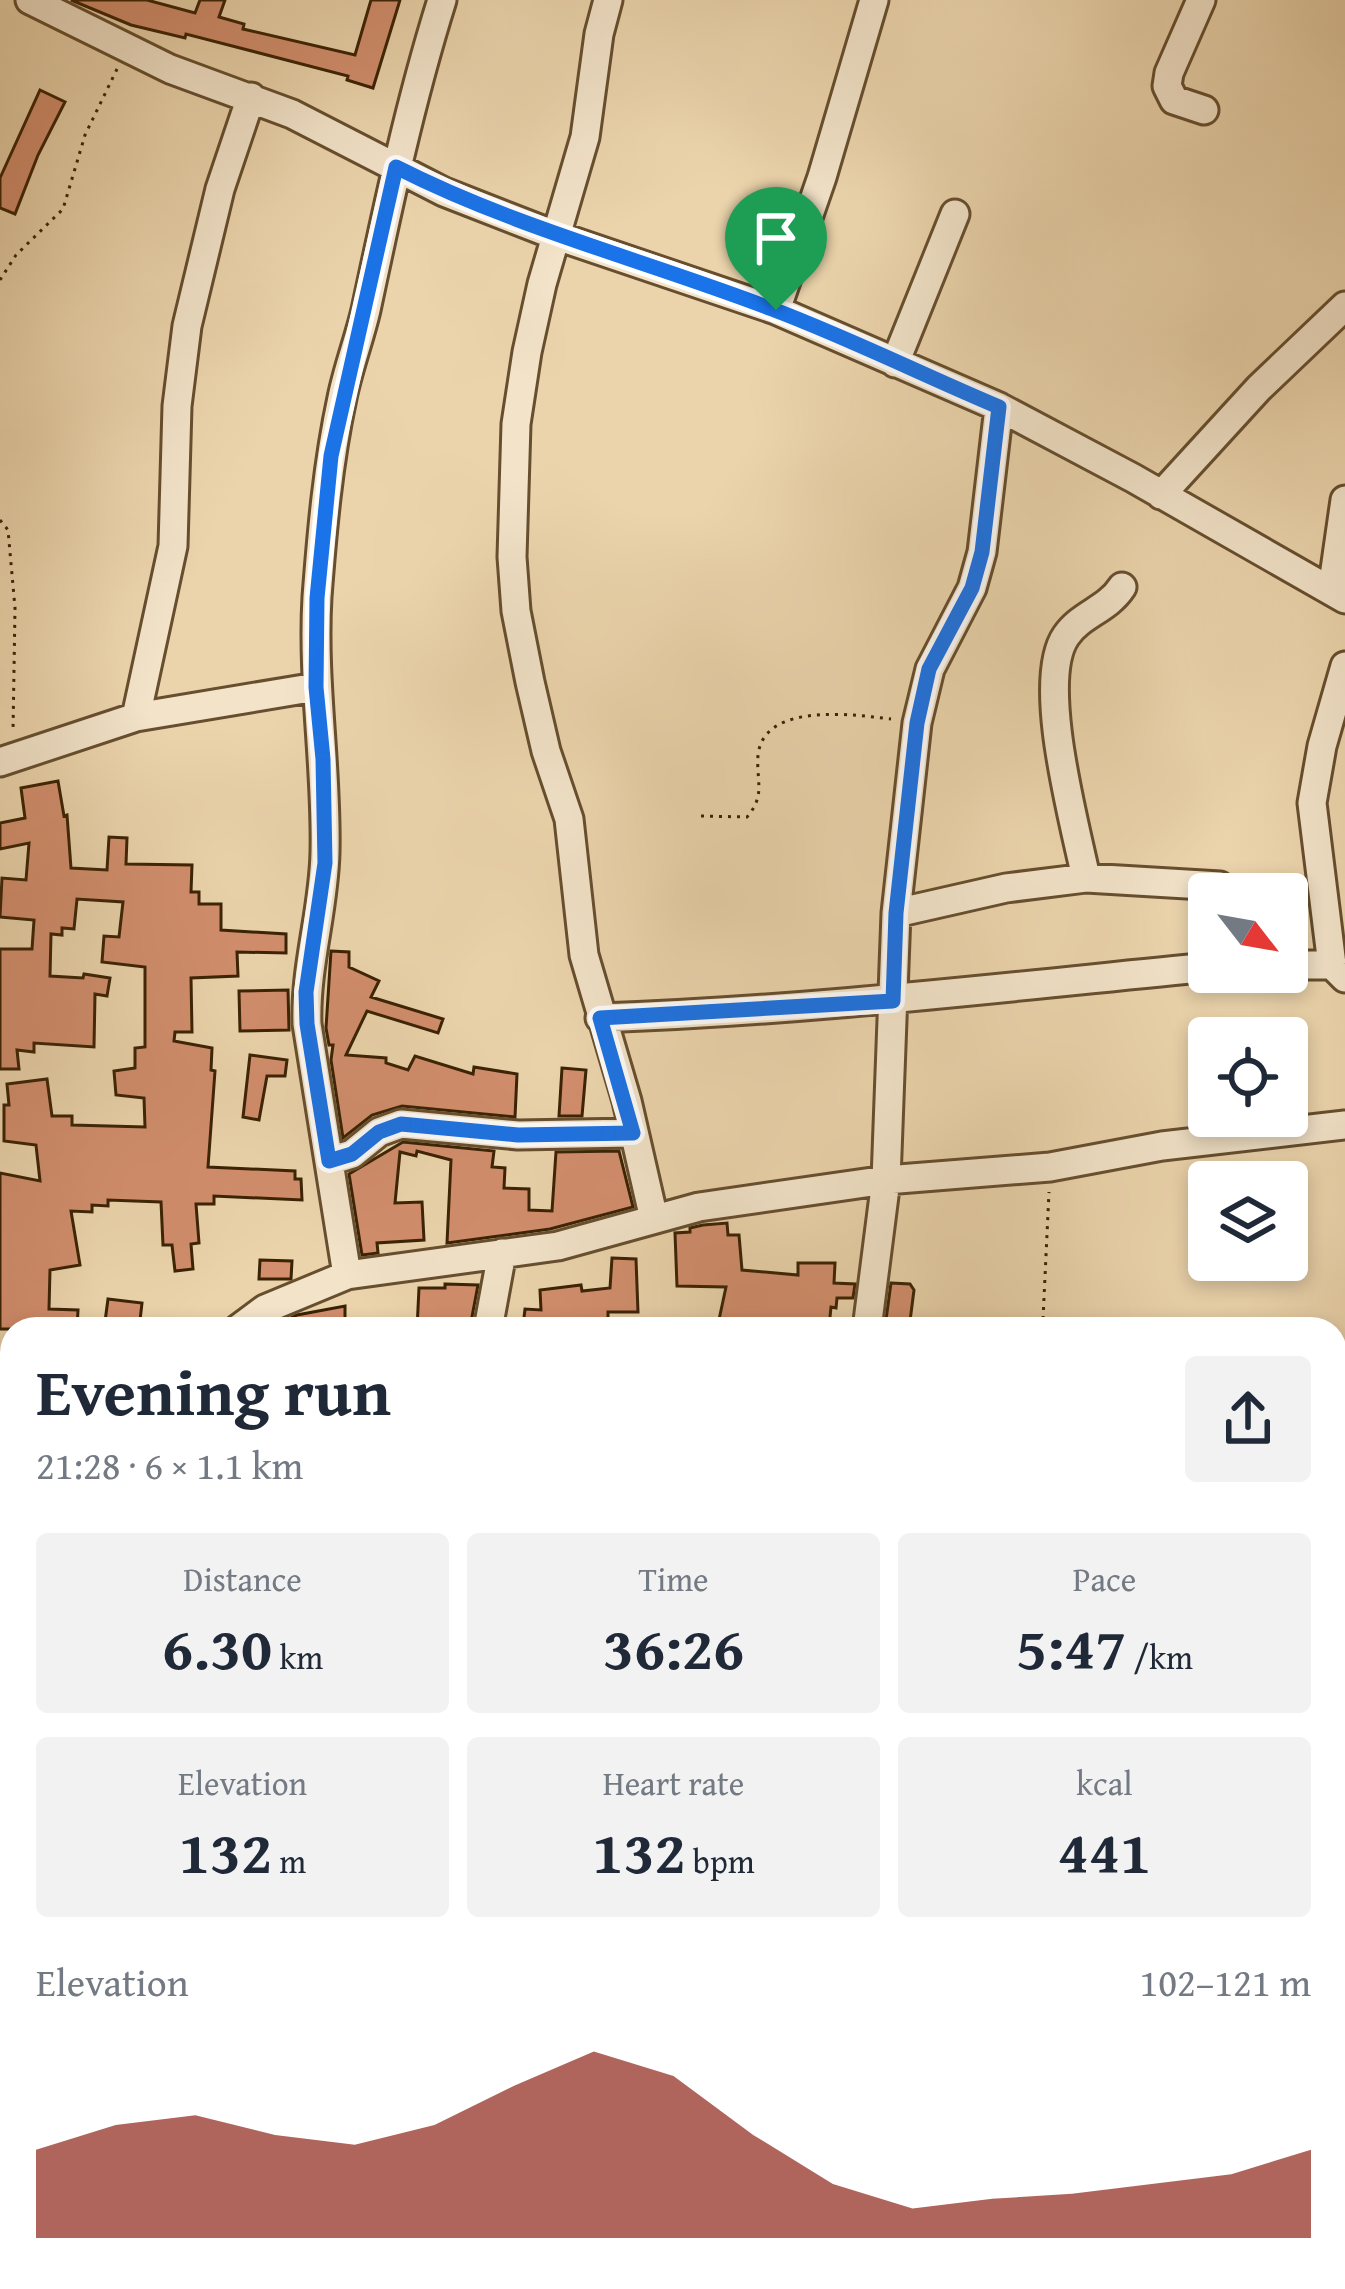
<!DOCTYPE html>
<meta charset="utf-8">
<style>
body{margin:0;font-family:"Gentium Book Plus",serif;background:#f2f2f3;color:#1f2937;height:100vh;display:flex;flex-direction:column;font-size:45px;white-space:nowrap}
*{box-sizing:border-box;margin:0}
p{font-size:39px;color:#747a83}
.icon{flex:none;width:66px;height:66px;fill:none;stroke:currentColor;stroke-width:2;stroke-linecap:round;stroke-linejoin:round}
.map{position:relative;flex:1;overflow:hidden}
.panel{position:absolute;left:0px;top:1317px;width:1347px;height:972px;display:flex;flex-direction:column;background:#fff;border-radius:36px 36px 0 0;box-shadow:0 6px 18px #0003}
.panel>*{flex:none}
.needle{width:78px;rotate:121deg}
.fabs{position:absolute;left:1188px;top:873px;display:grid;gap:24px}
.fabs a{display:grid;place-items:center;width:120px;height:120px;border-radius:12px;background:#fff;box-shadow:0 6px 18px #0003;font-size:60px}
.pin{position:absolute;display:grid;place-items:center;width:102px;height:102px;color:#fff;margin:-123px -51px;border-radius:50% 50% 50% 0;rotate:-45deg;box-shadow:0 0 12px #0007}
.pin .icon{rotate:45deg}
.round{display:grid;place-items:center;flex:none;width:126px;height:126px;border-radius:12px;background:#f2f2f3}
.headline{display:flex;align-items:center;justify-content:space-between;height:204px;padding:0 36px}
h1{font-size:66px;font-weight:600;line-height:90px}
.metrics{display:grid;grid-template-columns:repeat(3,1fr);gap:18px;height:204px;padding:12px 36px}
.metrics div{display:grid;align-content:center;border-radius:12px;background:#f2f2f3;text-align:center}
.metrics b{font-size:60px;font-weight:600}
.metrics small{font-size:33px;font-weight:400}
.metrics p{font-size:33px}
.chart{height:336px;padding:24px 36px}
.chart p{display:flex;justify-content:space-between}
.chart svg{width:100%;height:216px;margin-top:12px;fill:#8f2418;opacity:.7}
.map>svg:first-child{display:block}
.building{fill:#d28e6d;stroke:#3a2204;stroke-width:3}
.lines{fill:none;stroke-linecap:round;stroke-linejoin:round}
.minor-casing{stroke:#664e2e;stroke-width:33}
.path{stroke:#3a2204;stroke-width:3;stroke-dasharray:3 6;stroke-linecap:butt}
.minor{stroke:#f2e3c9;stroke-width:27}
.route-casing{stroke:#fff;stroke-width:24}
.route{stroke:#1a73e8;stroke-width:15}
</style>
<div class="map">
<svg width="1345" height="2289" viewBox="0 0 1345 2289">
<rect width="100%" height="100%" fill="#ebd4ac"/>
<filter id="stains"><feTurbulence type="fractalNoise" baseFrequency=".00167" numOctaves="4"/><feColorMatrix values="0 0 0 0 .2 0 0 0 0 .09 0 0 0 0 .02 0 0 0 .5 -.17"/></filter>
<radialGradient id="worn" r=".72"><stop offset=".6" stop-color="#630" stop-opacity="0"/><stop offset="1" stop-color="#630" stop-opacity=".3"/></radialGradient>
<path class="building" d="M71,0H147L195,13L200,0H225L219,17L244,24L243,29L355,55L371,0H400L373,88L347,80L348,76L186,34L185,38L131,25Z
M40,90L65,102L38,155L15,214L0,208V178Z
M58,781L64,816L67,815L71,868L107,870L109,837L127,838L126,864L192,865L191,892H199V904H221V930L286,934V953L237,952L238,976L191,978L192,1032H175L174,1041L212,1048L211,1070L215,1071L208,1167L295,1171V1179H301L302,1200L214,1196V1204H196L199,1243L191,1244L193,1269L175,1271L172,1245H163L161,1202L108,1200V1206L92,1205V1212L71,1211L80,1265L50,1270L49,1309L78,1310L77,1329H0V1173L40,1181L36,1145L4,1141V1105H9L7,1084L47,1079L52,1116H72V1125L145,1127L144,1098L116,1095L114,1071L135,1068V1048L145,1047V967L102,962L104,936L119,937L123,902L77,899L74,929L62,928V935L51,934L50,976L83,978L84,974L110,978L107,996L95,994L94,1047L34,1043V1052L17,1050L19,1069H0V949H32L34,920L0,917L2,878L26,880L29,843L0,849V823L25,818L21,788Z
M331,951L349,952V967L379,981L371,997L443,1019L438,1033L367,1011L346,1055L386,1058V1063L408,1070L415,1056L473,1074L474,1067L517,1074L515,1117L402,1106L372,1115L343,1138L331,1060L333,1045H329L326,1028Z
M288,990L289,1030L240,1031L239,991Z
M250,1055L287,1060L285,1076H267L259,1120L243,1117Z
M562,1068L586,1070L582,1116H559Z
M403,1142L494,1151L492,1167L505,1168L504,1188L529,1189V1210L552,1211L556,1152L619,1151L633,1207L550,1229L447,1243L451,1160L417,1151L416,1156L400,1152L395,1203L422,1202L424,1240L377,1243L378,1253L362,1255L349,1174Z
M727,1223L728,1235H739L742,1270L798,1275V1263H835L834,1283L855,1284L853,1298H837L836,1308L831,1307L829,1327L822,1329L775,1325V1329H717L726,1287L677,1286L675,1233L690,1232V1228L703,1225Z
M612,1258L636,1259L638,1312H608V1319L564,1324V1329L523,1326L525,1309L541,1310L540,1290L581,1285L582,1291L610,1288Z
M260,1260L292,1261L291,1279H259Z
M891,1283L910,1284L914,1290L909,1329L885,1327Z
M445,1284L478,1285L471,1322L434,1321V1329H417L419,1288H445Z
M108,1299L142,1303L139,1329H104Z
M345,1306V1322L319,1324L320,1329H268L297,1315Z"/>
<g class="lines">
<g class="minor-casing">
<path id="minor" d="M30,0L170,69L292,114L444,192L557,236L776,310L999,407L1133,478L1345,599
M608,0L599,34L585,137L542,284L527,352L516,424L512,557L516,611L530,682L546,751L569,819L584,955L627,1101L654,1219
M1201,0L1169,73L1167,86L1174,100L1204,110
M776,310L822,177L874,0
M895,363L955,214
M1161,495L1259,388L1345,306
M1332,591L1345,500
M1345,666L1322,746L1312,803L1332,965L1345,978
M136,717L173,546L177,406L187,326L220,189L251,97
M0,762L136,717L316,687
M1086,878C1075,824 1035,681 1066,636C1081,614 1107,610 1122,587
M896,913L1006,888L1086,878L1220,886
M1287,965H1332
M600,1018C804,1011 1006,987 1209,967
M329,1161L352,1154L379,1132L401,1124L518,1135L633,1133
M347,1275L307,1024C305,966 324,910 325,852C327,767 312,683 317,597C322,531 328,463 342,398C348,368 359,340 366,310C388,206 410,102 442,0
M238,1329L265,1309L347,1275L558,1246L699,1207L886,1180L1050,1167L1162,1146L1345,1125
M488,1329L502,1253
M867,1329L886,1180L896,913L917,723L930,669L972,588L982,552L999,407
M0,1469L12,1467
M1335,1588L1345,1534
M0,1715L12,1714
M1335,1831L1345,1832
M0,2041L12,2055
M1335,2085L1345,2086
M925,2277V2289
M1072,2277V2289
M21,2289L22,2277
M1250,2289L1252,2277"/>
</g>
<path class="path" d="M0,280L16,255L63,209L85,135L118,67
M0,520L8,530L15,608L13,731
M701,816L747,817C766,795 756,781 758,755C764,701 856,715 891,719
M1043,1319L1049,1192
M0,1924L12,1925
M588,2289L592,2277"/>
<use href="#minor" class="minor"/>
</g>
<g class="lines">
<g class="route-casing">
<path id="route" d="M396,167C516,228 647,261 772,309C849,338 923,375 999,407L982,552L972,588L929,669L917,723L896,913L893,1001L600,1018L633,1133L518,1135L401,1124L379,1132L352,1154L329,1161L307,1024L306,992L325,863L323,759L316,687L317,598L331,456Z"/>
</g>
<use href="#route" class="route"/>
</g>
<rect width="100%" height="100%" filter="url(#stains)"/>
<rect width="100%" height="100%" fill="url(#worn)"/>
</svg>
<div class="fabs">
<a><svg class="needle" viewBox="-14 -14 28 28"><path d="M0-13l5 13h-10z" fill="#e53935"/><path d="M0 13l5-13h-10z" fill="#747a83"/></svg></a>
<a><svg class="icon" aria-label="locate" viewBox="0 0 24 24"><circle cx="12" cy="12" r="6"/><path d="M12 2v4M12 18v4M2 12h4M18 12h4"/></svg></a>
<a><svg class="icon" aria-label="layers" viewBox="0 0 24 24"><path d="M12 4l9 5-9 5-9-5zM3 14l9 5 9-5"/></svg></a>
</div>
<div class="pin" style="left:776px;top:310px;background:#1e9e55"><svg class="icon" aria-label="arrive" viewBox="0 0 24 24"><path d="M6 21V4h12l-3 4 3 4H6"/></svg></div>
<section class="panel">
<div class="headline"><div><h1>Evening run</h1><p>21:28 · 6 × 1.1 km</p></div><a class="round"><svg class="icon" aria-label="share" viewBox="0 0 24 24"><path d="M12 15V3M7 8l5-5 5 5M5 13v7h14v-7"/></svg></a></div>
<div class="metrics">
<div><p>Distance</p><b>6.30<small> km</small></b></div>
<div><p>Time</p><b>36:26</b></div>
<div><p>Pace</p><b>5:47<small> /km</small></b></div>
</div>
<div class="metrics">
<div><p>Elevation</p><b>132<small> m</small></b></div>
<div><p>Heart rate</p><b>132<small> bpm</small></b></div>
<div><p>kcal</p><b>441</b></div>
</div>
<div class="chart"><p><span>Elevation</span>102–121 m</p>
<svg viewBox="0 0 160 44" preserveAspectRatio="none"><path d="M0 44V26L10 21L20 19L30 23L40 25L50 21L60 13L70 6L80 11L90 23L100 33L110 38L120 36L130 35L140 33L150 31L160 26V44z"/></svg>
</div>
</section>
</div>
